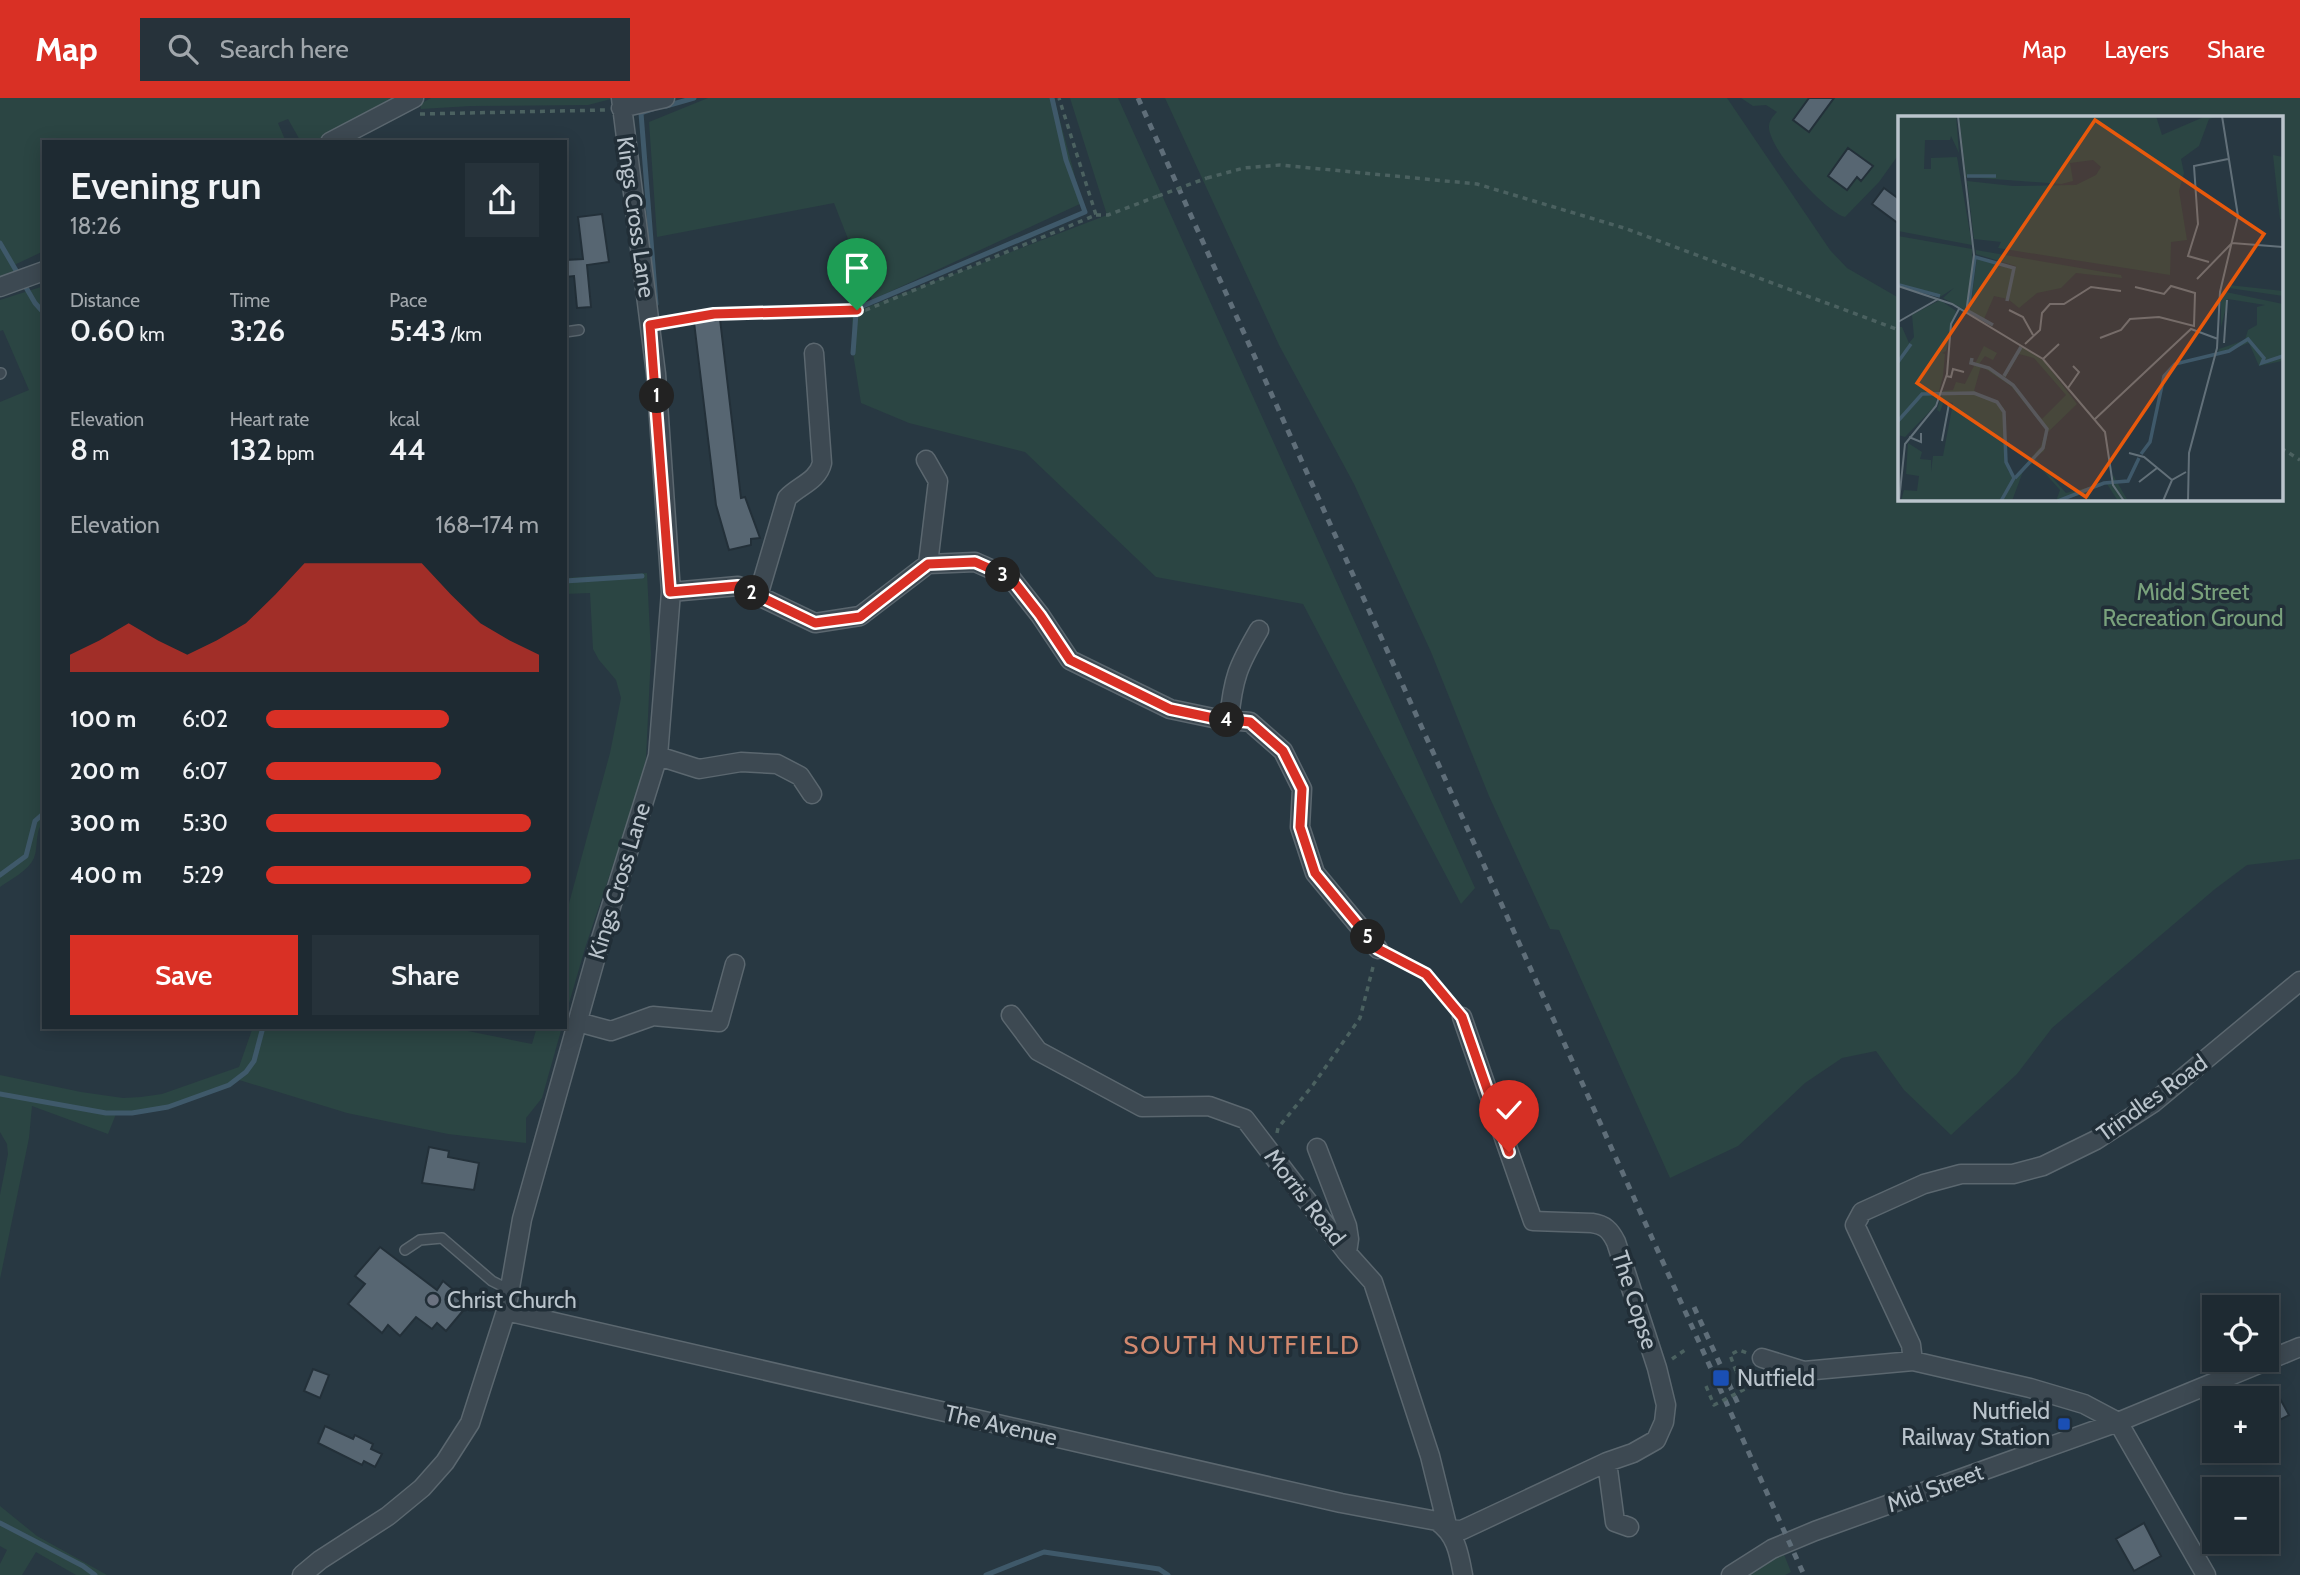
<!DOCTYPE html>
<meta charset="utf-8">
<style>
body{margin:0;font-family:Cabin,sans-serif;background:#26323a;color:#f1f3f6;height:100vh;display:flex;flex-direction:column;font-size:26px;white-space:nowrap}
*{box-sizing:border-box;margin:0}
p{font-size:23px;color:#a1a7ac}
.icon{flex:none;width:38px;height:38px;fill:none;stroke:currentColor;stroke-width:2;stroke-linecap:round;stroke-linejoin:round}
.map{position:relative;flex:1;overflow:hidden}
.sheet{position:absolute;left:42px;top:42px;width:525px;height:889px;display:flex;flex-direction:column;background:#1e2a32;border-radius:0px;box-shadow:0 4px 18px #0003,0 0 0 2px #3c464d}
.sheet>*{flex:none}
.tools{position:absolute;left:2202px;top:1197px;display:grid;gap:14px}
.tools a{display:grid;place-items:center;width:77px;height:77px;border-radius:0px;background:#1e2a32;box-shadow:0 4px 18px #0003,0 0 0 2px #3c464d;font-size:35px}
.pin{position:absolute;display:grid;place-items:center;width:60px;height:60px;color:#fff;margin:-72px -30px;border-radius:50% 50% 50% 0;rotate:-45deg;box-shadow:0 0 7px #0007}
.pin .icon{rotate:45deg}
.km{position:absolute;width:35px;height:35px;margin:-18px;border-radius:50%;background:#222;color:#fff;font-size:19px;line-height:35px;text-align:center}
.round{display:grid;place-items:center;flex:none;width:74px;height:74px;border-radius:0px;background:#26323a}
.overview{display:flex;align-items:center;justify-content:space-between;height:119px;padding:0 28px}
h1{font-size:38px;font-weight:600;line-height:52px}
.figures{display:grid;grid-template-columns:repeat(3,1fr);gap:10px;height:119px;padding:7px 28px}
.figures div{display:grid;align-content:center}
.figures b{font-size:30px;font-weight:600}
.figures small{font-size:19px;font-weight:400}
.figures p{font-size:19px}
.chart{height:196px;padding:14px 28px}
.chart p{display:flex;justify-content:space-between}
.chart svg{width:100%;height:126px;margin-top:7px;fill:#d93025;opacity:.7}
.action{display:flex;gap:14px;margin-top:auto;padding:14px 28px}
.action a{flex:1;height:80px;border-radius:0px;background:#d93025;color:#fff;font-size:28px;font-weight:600;line-height:80px;text-align:center}
.action a+a{background:#26323a;color:#f1f3f6}
ul{padding:0 28px;list-style:none;font-size:23px}
li{display:grid;grid-template-columns:112px 84px 1fr;align-items:center;height:52px}
li i{height:18px;border-radius:9px;background:#d93025}
header{display:flex;align-items:center;gap:42px;box-sizing:border-box;height:98px;padding:0 35px;background:#d93025;color:#fff}
header strong{font-size:33px}
nav{display:flex;gap:38px;margin-inline-start:auto;font-size:24px}
.search{width:490px;height:63px;background:#26323a;display:flex;align-items:center;gap:18px;box-sizing:border-box;padding:0 24px;border-radius:0px;color:#a1a7ac;font-size:26px}
.map>svg:first-child{display:block}
.green{fill:#2b4543}
.lines{fill:none;stroke-linecap:round;stroke-linejoin:round}
.stream{stroke:#3f596a;stroke-width:5}
.building{fill:#576672;stroke:#233039;stroke-width:2}
.service-casing{stroke:#5b676f;stroke-width:12}
.minor-casing{stroke:#5b676f;stroke-width:21}
.path{stroke:#4b6160;stroke-width:3.5;stroke-dasharray:5 5;stroke-linecap:butt}
.service{stroke:#3d4952;stroke-width:9}
.minor{stroke:#3d4952;stroke-width:18}
.rail{stroke:#5f6e79;stroke-width:5;stroke-dasharray:7 7;stroke-linecap:butt}
.path-bridge{stroke:#4b6160;stroke-width:3.5;stroke-dasharray:5 5;stroke-linecap:butt}
.route-casing{stroke:#fff;stroke-width:14}
.route{stroke:#d93025;stroke-width:9}
.worship-dot{fill:#6b7280;stroke:#212e37;stroke-width:2.5}
.transit-dot{fill:#1a4fb4;stroke:#212e37;stroke-width:2.5}
.labels{text-anchor:middle;stroke-width:7;stroke-linejoin:round;paint-order:stroke}
.street-label{font-size:23px;fill:#bac4cc;stroke:#212e37}
.park-label{font-size:23px;fill:#79a17c;stroke:#212e37}
.poi-label{font-size:23px;fill:#bac4cc;stroke:#212e37;text-anchor:start}
.quarter-label{font-size:26px;letter-spacing:2px;fill:#d2896f;stroke:#212e37}
.inset-river{fill:none;stroke:#3f596a;stroke-width:3.5}
.inset-road{fill:none;stroke:#627079;stroke-width:2}
.view{fill:#e8590c;fill-opacity:0.15;stroke:#e8590c;stroke-width:3.5}
.inset-edge{fill:none;stroke:#bac4cc;stroke-width:3.5}
</style>
<header>
<strong>Map</strong>
<div class="search"><svg class="icon" aria-label="search" viewBox="0 0 24 24"><circle cx="10" cy="10" r="6"/><path d="M15 15l6 6"/></svg>Search here</div>
<nav><a>Map</a><a>Layers</a><a>Share</a></nav>
</header>
<div class="map">
<svg width="2300" height="1477" viewBox="0 0 2300 1477">
<rect width="100%" height="100%" fill="#283842"/>
<path class="green" d="M0,0H392L313,44H301L288,21L278,25L286,44H44V153L12,168L14,173L0,178Z
M431,0H611V1L588,7L471,8L421,11L420,6Z
M708,0H1054L1082,105L872,202L834,105L657,139L649,24Z
M1070,0H1118L1475,790L1461,806L1303,506L1156,479L1025,354L909,325L861,305L853,255L852,215L1107,117Z
M1165,0H1727L1830,152L1847,170L1899,200V401H2281V19H1899V56L1879,84L1845,119C1825,114 1767,49 1769,28C1769,23 1773,18 1777,14L1766,7L1753,8L1741,0H2300V761L2247,767L2215,791L2052,930L2017,976L1951,1037L1904,992L1876,953L1842,960L1805,985L1738,1048L1670,1080L1559,832L1550,831L1489,698L1431,554L1354,386L1279,247Z
M44,188V723C34,734 39,747 34,760C28,773 11,781 0,789V304L29,292L3,232L0,233V202Z
M647,475L651,556L646,660L639,690L586,847L565,919V820L610,655L621,600L616,582L599,562L593,551L590,495L565,496V480Z
M253,929H448L532,946L537,929H562L542,1000L526,1020V1045L448,1036L347,1015L236,981L229,987C192,1001 156,1016 116,1016L108,1036L32,1008L29,1040L0,1181V1097L8,1056L7,1046L0,1034V977L81,994L123,1000L141,999L162,996L239,969Z
M0,1408L37,1438L107,1477H76L36,1454L22,1477H0V1466L7,1452L0,1448Z
M1783,1454L1791,1474L1785,1477H1748Z"/>
<g class="lines">
<path class="stream" d="M666,8L694,0
M653,11L641,15L656,206
M0,145L35,205L44,215
M858,210L1085,114L1066,62L1052,0
M853,255L856,215
M565,483L642,478
M0,777L26,758L35,723L44,715
M0,996L106,1015H132L168,1009L229,987L246,974L254,963L263,929
M0,1425L83,1468L95,1477
M986,1477L1044,1454L1159,1471L1168,1477"/>
</g>
<path class="building" d="M1809,0H1834L1809,34L1793,22Z
M1848,50L1873,68L1861,83L1857,79L1847,92L1828,78Z
M1884,90L1899,101V126L1872,106Z
M602,116L609,164L587,167L591,209L577,210L574,178L565,179V162L583,161L578,119Z
M720,221L741,400L745,399L760,440L751,441V447L729,452L716,407L694,224Z
M429,1049L449,1053L448,1059L479,1065L474,1092L422,1085Z
M380,1149L437,1192L443,1183L455,1193L453,1196L467,1208L446,1233L437,1225L432,1231L416,1219L400,1238L388,1227L382,1235L348,1206L365,1186L355,1178Z
M313,1271L329,1277L320,1300L304,1293Z
M2278,1297L2289,1317L2266,1329V1303Z
M325,1328L353,1341L355,1337L373,1346L371,1351L382,1356L375,1369L364,1363L362,1367L318,1345Z
M2144,1425L2161,1458L2134,1473L2116,1441Z"/>
<g class="lines">
<g class="service-casing">
<path id="service" d="M565,234L579,232
M0,276L1,275
M405,1152L420,1142L442,1140L492,1183L510,1192"/>
</g>
<g class="minor-casing">
<path id="minor" d="M621,10L665,0
M330,44L414,0
M0,189L44,173
M926,362L938,383L928,466
M671,494L738,488L815,525L860,518L928,466L975,464L1011,480L1040,517L1070,562L1170,611L1213,620L1250,624L1283,653L1302,691L1300,729L1315,775L1378,851
M758,498L787,400C798,388 818,383 822,365L814,255
M1229,622C1233,580 1238,568 1259,532
M658,658L699,671L741,664L777,666L800,678L812,696
M1011,917L1038,953L1142,1009L1209,1008L1245,1021L1347,1155L1373,1184L1430,1358L1448,1431L1462,1432L1607,1364L1633,1355L1656,1342L1664,1324L1666,1307L1657,1270L1616,1144C1610,1132 1605,1127 1592,1125L1533,1123L1462,919
M578,924L611,933L653,918L719,924L735,866
M1317,1050L1347,1128L1349,1141L1347,1155
M506,1213L1341,1405L1437,1423C1456,1436 1459,1455 1463,1477
M1762,1260L1804,1273L1913,1263L2030,1290L2084,1306L2118,1324L2206,1477
M1913,1263L1911,1247L1855,1127L1862,1114L1924,1086L1961,1076H2013L2043,1068L2096,1042L2153,1005L2300,883
M1607,1364L1615,1424L1629,1429
M302,1477L320,1462L388,1418L422,1390L445,1364L470,1325L506,1213L522,1121L600,844L658,658L671,494L656,276L621,0
M1731,1477L1772,1451L1815,1433L2118,1324L2300,1249"/>
</g>
<path class="path" d="M420,16L605,12
M1207,80L1244,70L1280,67L1477,86L1624,130L1899,232
M1096,117H1108L1158,98
M666,224L714,216L866,212L1096,117L1059,0
M2281,350L2300,362
M1394,859L1426,876L1452,906
M1277,1035L1278,1030L1313,987L1360,920L1373,869
M1672,1261L1685,1252
M1736,1273L1730,1257L1739,1252L1747,1255"/>
<use href="#service" class="service"/>
<use href="#minor" class="minor"/>
<path class="rail" d="M1138,0L1804,1477
M1694,1209L1739,1308"/>
<path class="path-bridge" d="M1158,98L1207,80
M1706,1288L1714,1307L1745,1291L1736,1273"/>
</g>
<g class="lines">
<g class="route-casing">
<path id="route" d="M857,212L714,216L650,227L670,494L738,488L815,525L860,519L928,466L975,464L1011,480L1040,517L1070,562L1170,611L1213,620L1250,624L1283,653L1302,691L1300,729L1315,775L1378,851L1426,876L1462,919L1509,1054"/>
</g>
<use href="#route" class="route"/>
</g>
<circle class="worship-dot" cx="433" cy="1202" r="7"/>
<g class="transit-dot">
<rect x="1712" y="1271" width="18" height="18" rx="3.5"/>
<rect x="2057" y="1319" width="14" height="14" rx="3.5"/>
</g>
<g class="labels">
<g class="street-label">
<text transform="translate(636 119) rotate(82)" y="8">Kings Cross Lane</text>
<text transform="translate(619 783) rotate(-73)" y="8">Kings Cross Lane</text>
<text transform="translate(2152 1000) rotate(-36)" y="8">Trindles Road</text>
<text transform="translate(1305 1099) rotate(52)" y="8">Morris Road</text>
<text transform="translate(1635 1202) rotate(72)" y="8">The Copse</text>
<text transform="translate(1001 1327) rotate(13)" y="8">The Avenue</text>
<text transform="translate(1935 1390) rotate(-20)" y="8">Mid Street</text>
</g>
<g class="park-label">
<text x="2193" y="502">Midd Street<tspan x="2193" dy="26">Recreation Ground</tspan></text>
</g>
<g class="poi-label">
<text x="447" y="1210">Christ Church</text>
<text x="1737" y="1288">Nutfield</text>
<text x="2050" y="1321" text-anchor="end">Nutfield<tspan x="2050" dy="26">Railway Station</tspan></text>
</g>
<g class="quarter-label">
<text x="1242" y="1256">SOUTH NUTFIELD</text>
</g>
</g>
<g transform="translate(1898 18)">
<rect width="385" height="385" fill="#283842"/>
<path d="M0,0H58L61,37L53,20L52,24H27L26,53H33V42L59,41L74,129L0,115ZM61,0H258L264,19L308,0H321L311,3L301,30L283,43L286,57L281,75L289,124L273,126L272,159L100,132L103,126L76,123L69,65L115,70L178,69L198,59L203,51L195,44L172,47L175,65L163,68L68,61ZM375,39L385,41V103H382ZM0,120L74,133V168L67,194L45,182L56,172L42,181L0,169ZM78,134L223,159L224,162L178,157L163,172L139,177L121,192L110,183L96,180L86,203L72,195L79,142L115,151L111,178L118,150L78,138ZM331,169L385,175V180L331,172ZM323,175L385,188L384,245L361,250L351,227L320,238L321,233L347,224L350,214L359,209V191L367,189L330,183L323,211ZM42,184L58,195L48,235L44,237L47,238L45,260L37,290L7,321L0,319V211H4L11,227L16,221L14,199ZM86,230L99,237L95,244L87,240L81,248L105,260L123,230L146,245L179,288L150,316L146,335L137,342L168,377L215,365V359L230,385H220L209,368L189,375L193,385L186,378L158,385L162,374L138,347L127,350L114,385H3L6,374L19,375L21,360L8,358L10,327L24,336L22,343L33,344V356L35,340H45L55,287L46,285L42,296L39,294L45,275L55,274L58,266L67,268ZM121,238L136,242L168,279L144,303L107,262ZM83,250L113,270L148,314L143,330L117,361L110,355L106,292L76,275Z" fill="#2b4543" fill-rule="evenodd"/>
<path class="inset-river" d="M69,60H98M1,169L42,180M95,209L70,195L77,141L116,152L109,185M74,242L73,247L91,252L115,269L149,313L145,332L117,362M0,246L13,228M106,260L123,231M0,305L24,278L76,277L99,286L106,296L108,346L116,362L103,385M243,338L252,326L266,260L277,248L331,235L350,223L366,242L364,247L385,240M160,385L206,367L230,365L241,342"/>
<path class="inset-road" d="M60,0L76,139L68,197M311,146L290,140L300,108L296,50L330,43M299,163L334,127L385,131M0,170L54,188L145,243L207,316L215,369L226,385M111,194L125,201L135,219M0,206L40,183M202,222L223,214L232,203L261,201L296,210L297,177L273,170L266,178L237,171M326,227L329,184M127,228L142,214L144,197L152,188H166L193,171L223,175M145,243L161,228M48,260L53,261L55,253L66,256M170,272L181,256L175,250M197,303L293,213L320,223M11,321L23,326V317M44,325L51,288M231,337L246,341L274,364M241,366L259,352M1,385L7,328L38,290L49,258L53,208L61,193M265,385L274,364L288,356M290,385L291,337L319,232L322,176L340,100L324,0"/>
<path class="view" d="M197,4L366,118L188,381L19,267Z"/>
<rect width="385" height="385" class="inset-edge"/>
</g>
</svg>
<div class="tools">
<a><svg class="icon" aria-label="locate" viewBox="0 0 24 24"><circle cx="12" cy="12" r="6"/><path d="M12 2v4M12 18v4M2 12h4M18 12h4"/></svg></a>
<a>+</a>
<a>−</a>
</div>
<div class="pin" style="left:857px;top:212px;background:#1e9e55"><svg class="icon" aria-label="arrive" viewBox="0 0 24 24"><path d="M6 21V4h12l-3 4 3 4H6"/></svg></div>
<div class="pin" style="left:1509px;top:1054px;background:#d93025"><svg class="icon" aria-label="check" viewBox="0 0 24 24"><path d="M5 12l5 5 9-10"/></svg></div>
<b class="km" style="left:657px;top:298px">1</b>
<b class="km" style="left:752px;top:495px">2</b>
<b class="km" style="left:1003px;top:477px">3</b>
<b class="km" style="left:1227px;top:622px">4</b>
<b class="km" style="left:1368px;top:839px">5</b>
<section class="sheet">
<div class="overview"><div><h1>Evening run</h1><p>18:26</p></div><a class="round"><svg class="icon" aria-label="share" viewBox="0 0 24 24"><path d="M12 15V3M7 8l5-5 5 5M5 13v7h14v-7"/></svg></a></div>
<div class="figures">
<div><p>Distance</p><b>0.60<small> km</small></b></div>
<div><p>Time</p><b>3:26</b></div>
<div><p>Pace</p><b>5:43<small> /km</small></b></div>
</div>
<div class="figures">
<div><p>Elevation</p><b>8<small> m</small></b></div>
<div><p>Heart rate</p><b>132<small> bpm</small></b></div>
<div><p>kcal</p><b>44</b></div>
</div>
<div class="chart"><p><span>Elevation</span>168–174 m</p>
<svg viewBox="0 0 160 44" preserveAspectRatio="none"><path d="M0 44V38L10 33L20 27L30 33L40 38L50 33L60 27L70 17L80 6L90 6L100 6L110 6L120 6L130 17L140 27L150 33L160 38V44z"/></svg>
</div>
<ul>
<li><b>100 m</b>6:02<i style="width:67%"></i></li>
<li><b>200 m</b>6:07<i style="width:64%"></i></li>
<li><b>300 m</b>5:30<i style="width:97%"></i></li>
<li><b>400 m</b>5:29<i style="width:97%"></i></li>
</ul>
<div class="action"><a>Save</a><a>Share</a></div>
</section>
</div>
